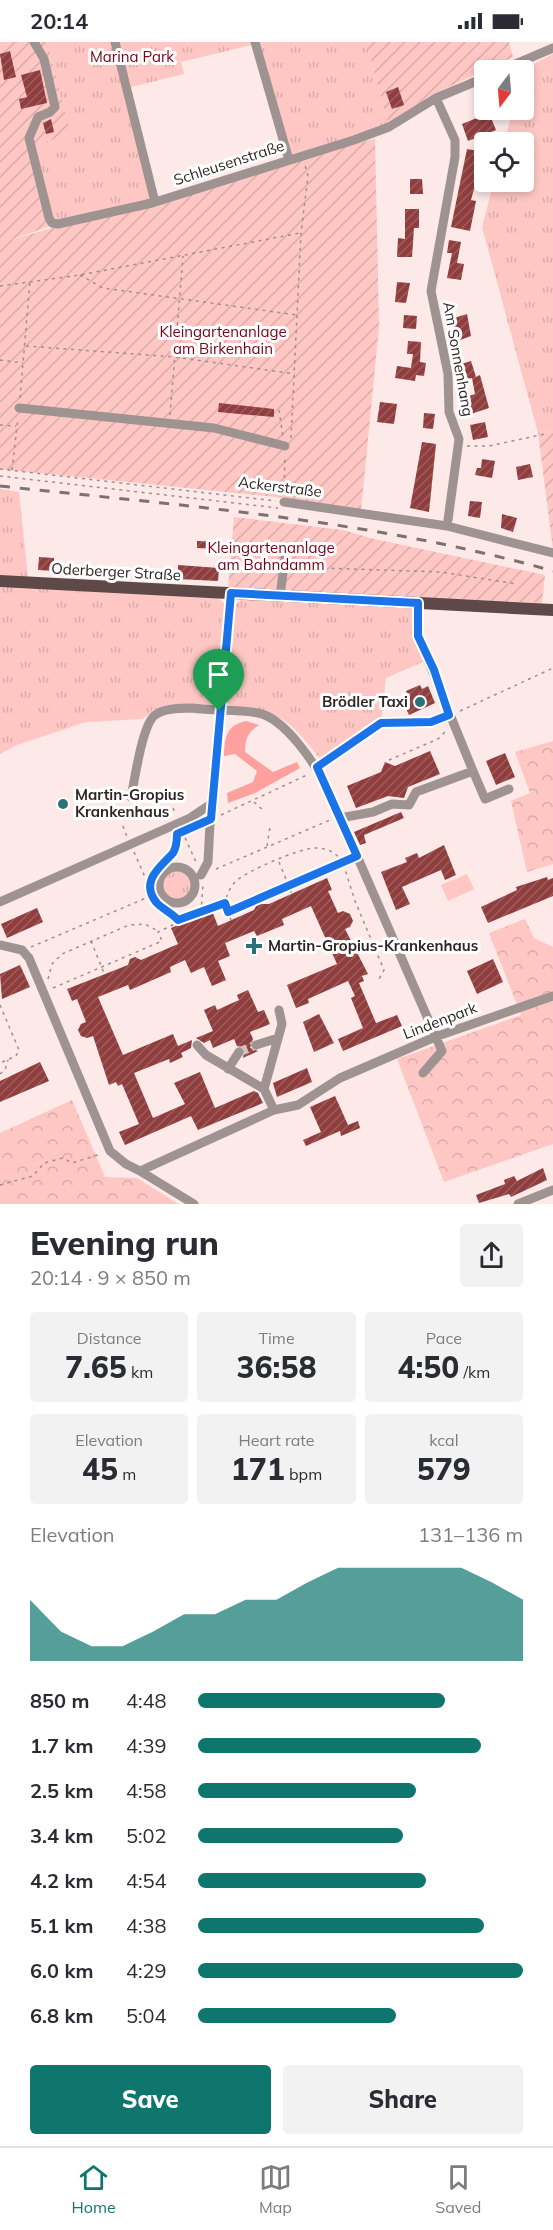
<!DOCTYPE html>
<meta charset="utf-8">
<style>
body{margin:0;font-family:Mulish,sans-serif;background:#f2f2f3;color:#2b2b33;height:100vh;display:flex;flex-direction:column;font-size:22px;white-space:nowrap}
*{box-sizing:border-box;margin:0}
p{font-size:20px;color:#7c7c81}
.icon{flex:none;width:33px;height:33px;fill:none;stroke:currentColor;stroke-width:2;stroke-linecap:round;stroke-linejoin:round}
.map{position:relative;height:1162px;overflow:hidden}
.side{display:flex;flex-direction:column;background:#fff;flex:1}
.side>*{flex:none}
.needle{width:39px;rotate:196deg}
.fabs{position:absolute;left:474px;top:18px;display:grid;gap:12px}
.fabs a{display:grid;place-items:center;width:60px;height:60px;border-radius:6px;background:#fff;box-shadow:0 3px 9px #0003;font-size:30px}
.pin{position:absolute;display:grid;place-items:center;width:51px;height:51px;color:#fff;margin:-62px -26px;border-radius:50% 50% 50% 0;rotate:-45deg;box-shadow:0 0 6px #0007}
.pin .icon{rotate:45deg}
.round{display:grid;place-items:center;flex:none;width:63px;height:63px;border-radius:6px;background:#f2f2f3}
.headline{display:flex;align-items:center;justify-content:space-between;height:102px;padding:0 30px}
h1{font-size:33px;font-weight:800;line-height:45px}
.stats{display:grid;grid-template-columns:repeat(3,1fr);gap:9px;height:102px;padding:6px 30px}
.stats div{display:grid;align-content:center;border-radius:6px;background:#f2f2f3;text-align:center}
.stats b{font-size:30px;font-weight:800}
.stats small{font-size:16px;font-weight:400}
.stats p{font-size:16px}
.chart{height:168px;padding:12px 30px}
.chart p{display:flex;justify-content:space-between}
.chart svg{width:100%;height:108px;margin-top:6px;fill:#0f766e;opacity:.7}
.primary-button{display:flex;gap:12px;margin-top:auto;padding:12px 30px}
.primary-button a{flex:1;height:69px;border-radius:6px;background:#0f766e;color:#fff;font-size:24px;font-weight:800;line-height:69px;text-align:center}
.primary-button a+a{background:#f2f2f3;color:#2b2b33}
ul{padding:0 30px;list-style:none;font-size:20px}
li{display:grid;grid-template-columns:96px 72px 1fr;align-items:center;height:45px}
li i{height:15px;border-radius:8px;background:#0f766e}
.status{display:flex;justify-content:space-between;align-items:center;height:42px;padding:0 30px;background:#fff;direction:ltr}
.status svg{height:16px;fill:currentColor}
.tab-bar{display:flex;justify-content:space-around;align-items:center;height:84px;border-top:2px solid #e1e1e2;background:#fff;font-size:16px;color:#7c7c81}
.tab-bar a{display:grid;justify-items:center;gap:3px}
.tab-bar .selected{color:#0f766e}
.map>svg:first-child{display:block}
.grass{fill:url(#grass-tufts)}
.forest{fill:url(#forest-crowns)}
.garden{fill:url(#garden-furrows)}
.pitch{fill:#fec7c4}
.water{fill:#fea09d}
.building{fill:url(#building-hatch)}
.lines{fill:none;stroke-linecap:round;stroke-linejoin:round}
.minor-tunnel{stroke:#d3c2c1;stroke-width:9;stroke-dasharray:9 4.5;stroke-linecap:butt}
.path{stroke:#9e8f8e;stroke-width:1.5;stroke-dasharray:3 4.5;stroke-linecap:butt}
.minor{stroke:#9f9392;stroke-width:9}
.major{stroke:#5e4948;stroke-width:12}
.rail{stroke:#7f7070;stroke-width:3;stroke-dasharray:10 10;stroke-linecap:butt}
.route-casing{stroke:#fff;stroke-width:12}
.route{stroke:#1a73e8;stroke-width:8}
.poi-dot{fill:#287278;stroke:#fff;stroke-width:2}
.labels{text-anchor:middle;stroke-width:6;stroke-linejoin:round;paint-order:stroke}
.park-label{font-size:15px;fill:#760217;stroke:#fff}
.street-label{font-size:15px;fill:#302525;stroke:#fff}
.poi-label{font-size:15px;font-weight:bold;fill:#302525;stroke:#fff;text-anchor:start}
</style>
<div class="status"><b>20:14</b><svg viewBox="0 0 49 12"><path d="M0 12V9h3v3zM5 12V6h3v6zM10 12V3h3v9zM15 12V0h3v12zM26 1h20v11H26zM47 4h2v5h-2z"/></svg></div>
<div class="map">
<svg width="553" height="1162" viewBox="0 0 553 1162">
<defs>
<pattern id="grass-tufts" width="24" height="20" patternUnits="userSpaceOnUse" patternTransform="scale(1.5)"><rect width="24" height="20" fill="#fec7c4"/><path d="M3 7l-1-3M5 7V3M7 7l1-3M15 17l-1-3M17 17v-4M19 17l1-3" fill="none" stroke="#daaba8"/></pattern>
<pattern id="forest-crowns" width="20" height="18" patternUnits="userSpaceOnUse" patternTransform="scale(1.5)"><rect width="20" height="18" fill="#fec7c4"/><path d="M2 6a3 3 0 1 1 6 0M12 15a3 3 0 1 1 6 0" fill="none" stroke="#daaba8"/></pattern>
<pattern id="garden-furrows" width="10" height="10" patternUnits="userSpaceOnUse" patternTransform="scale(1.5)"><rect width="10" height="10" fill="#fec7c4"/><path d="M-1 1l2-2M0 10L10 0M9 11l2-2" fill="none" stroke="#daaba8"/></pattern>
<pattern id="building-hatch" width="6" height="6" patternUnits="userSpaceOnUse" patternTransform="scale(1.5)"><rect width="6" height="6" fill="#903d3e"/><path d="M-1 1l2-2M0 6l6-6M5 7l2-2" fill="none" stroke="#9c5d5e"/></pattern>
</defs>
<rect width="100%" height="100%" fill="#fce9e8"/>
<path class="grass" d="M47,0H255L256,2L181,20L184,32L131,45L128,33L121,34L152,161L61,180L53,177L35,103L70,92Z
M256,0H366L388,82L289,118Z
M553,12V387L538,391L482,185L494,140H524V100H504L513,68H524L522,28Z
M0,447L19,450L28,536L0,535Z
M0,543L215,553L226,563L216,658L209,664L166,663L153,668L143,677L86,680L17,703L0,712Z
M242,557L414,565V594L423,620L386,636L381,681L323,720C291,681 284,668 231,665L224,657L233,565Z
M162 844a15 15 0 1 1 30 0a15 15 0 1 1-30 0Z"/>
<path class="forest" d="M553,699V822L527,830L511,759L530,751L515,710Z
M525,877L534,896L553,905V1102L444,1140L397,1017L521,973L489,891Z
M72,1058L105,1135L137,1136L178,1162H0V1091Z"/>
<path class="garden" d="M0,0H47L71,92L35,103L53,177L61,180L11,198L303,113L375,97L379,285L361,468L285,456L0,427Z
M366,0H509L513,15L436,51L388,82Z
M553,387V508L538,391Z
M234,475L343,488L374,497L545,533L542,561L228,547Z"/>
<path class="pitch" d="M467,832L474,847L448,859L441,843Z"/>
<path class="water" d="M246,679L259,683C248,690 245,697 245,710L273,730L297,720L300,726L255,751L228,761L227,751L253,740L257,729L235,712L224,714C225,694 226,684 246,679Z"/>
<path class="building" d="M10,9L16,35L4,38L0,12Z
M40,28L47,61L21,67L19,57L27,55L21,33Z
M398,45L404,63L392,67L386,50Z
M489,71L496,88L468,99L462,82Z
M51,77L54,90L46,92L43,81Z
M467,107L484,110L471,158L476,159L470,189L451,185Z
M410,137H422L423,152H410Z
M405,167H419V186H414L412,215H397L398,196L405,197Z
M449,198L461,200L457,221L464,222L461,238L447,236L452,211H447Z
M397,240L410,241L406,261L395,260Z
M467,272L471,294L460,298L451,277Z
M404,273L417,274L416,287L403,286Z
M408,299L421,300L420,320L426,321L424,334L416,333L415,339L395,336L397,324L411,326L413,312H407Z
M471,319L476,335L480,333L489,366L468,373L463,356L475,352L472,336L468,337L466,331L462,333L458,323Z
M380,360L397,362L394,382L377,380Z
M219,361L274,367V375L218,370Z
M424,371L435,372L433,387L423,386Z
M485,380L488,395L473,398L470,383Z
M422,400L436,402L429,470L410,466Z
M482,417L495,419L492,436L475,433L477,426H481Z
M530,422L533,435L518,438L516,425Z
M470,459L482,460L480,476L468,474Z
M502,472L517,476L513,490L501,486Z
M197,499L219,500V507L197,506Z
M39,515L54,516V529L38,528Z
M178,523L219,526L218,539L178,537Z
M420,643L422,647L428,644L435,661L409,673L401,656L408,653L406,649Z
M430,709L440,732L408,745L404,756L388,754L356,766L347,744L381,730L385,720L395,724Z
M505,711L515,735L496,743L486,719Z
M401,770L404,776L364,793L366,801L360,803L354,790Z
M444,803L456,833L445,838L441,828L402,845L410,862L396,868L381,830L407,820L405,816L417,811L419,816Z
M547,835L548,838L553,836V854L488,881L481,865L517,848L516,845Z
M327,836L332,848L328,849L338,871L343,869L350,872L353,879L350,885L345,887L368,932L362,934L364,939L359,941L376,981L397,973L402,984L343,1009L338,997L363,986L351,956L355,954L348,939L308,957L309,961L296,966L287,943L337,922L311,864L282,877L284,883L257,894L254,889L225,901L230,914L218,919L226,938L212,944L204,925L191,931L185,918L170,925L171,930L130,948L128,943L98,955L123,1013L173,992L178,1004L192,998L191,1006L181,1011L183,1015L170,1021L169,1017L134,1031L153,1076L185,1062L174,1041L200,1030L215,1066L254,1049L258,1051L263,1061L198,1088L191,1074L125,1103L119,1090L139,1082L122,1042L118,1044L116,1040L109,1043L93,994L87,996L81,994L78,988L81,982L86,980L77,957L72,959L67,947L128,923L130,917L135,915L141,918L178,902L171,886L212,869L218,884L254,868L257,862H269Z
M37,866L43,880L7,896L1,882Z
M493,917L503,940L477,952L467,929Z
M20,923L30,945L2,957L0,932Z
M248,948L258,970L264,968L270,982L250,990L253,997L250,1006L258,1009L243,1016L245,1006L237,1004L234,997L213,1006L210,998L204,1001L196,996L213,989L204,968L215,963L217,968L239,958L237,953Z
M319,972L334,1001L314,1010L303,980Z
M40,1020L49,1039L0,1060V1039Z
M307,1026L312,1040L277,1055L273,1041Z
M335,1054L348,1083L358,1079L360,1086L341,1094L340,1089L306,1104L303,1098L321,1090L310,1065Z
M543,1126L547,1138L511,1155L509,1152L479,1161L476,1153L505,1142L504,1138L514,1134L517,1139Z"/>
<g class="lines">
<path class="minor-tunnel" d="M239,1010L256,1003"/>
<path class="path" d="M80,233L103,246L297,273
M0,244L80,233L300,191
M26,304L175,315L295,332
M0,318L23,321
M20,356L30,239
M279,368L283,395
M170,373L183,214
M0,383L16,384
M291,396L301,191L308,134L305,123
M467,404H489L545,392
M0,427L276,459
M12,428L18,376
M0,434L278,466
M284,451L285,414
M294,525L440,530L517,542
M460,669L553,626
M389,718L438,697L446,689
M323,720L381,681L431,680L441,676
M254,760L265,770
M173,766L176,773
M221,773L309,732
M123,784L127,795
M182,789L196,820
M267,804L270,785
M134,810L156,860L177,878
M279,820L292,852
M216,827L330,778
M152,852C152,814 177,821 177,792
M201,870L203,842
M228,870L225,861C227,853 229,847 235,840C244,830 302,805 316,806C328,806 337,811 343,821L348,819
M231,878L228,870L343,821L355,859L384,928L379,937
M91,899L104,931
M31,905L160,850
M48,937L52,922L62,912L129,883L145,882L158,889
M53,946L162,899L158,890L177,881L178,878L225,861
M0,963L19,1008L16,1014L0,1021
M0,1032L5,1028L8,1018
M0,1143L33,1134L44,1121L63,1116L72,1121L101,1112"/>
<path class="minor" d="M34,0L44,17L55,65L50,70L38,75L29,96L49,176L52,181L58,182L152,161L354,98L389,85L436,56L484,36
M115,0L155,160
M255,0L289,118
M501,28L553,6
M436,56L455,98V115L431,249L448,332L449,370L459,397L448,478
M19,366L214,386L285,404
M284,460L447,484L553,511
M280,554L285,516
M418,561V594L473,729
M131,755C135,737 142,683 155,673C164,666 181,666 192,666C213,669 237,667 258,671C285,676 315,722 327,745L442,1009L423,1031
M340,776L373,770L392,762L409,763L416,750L473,729L485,757L509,747
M159 843a18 18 0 1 1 36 0a18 18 0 1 1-36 0Z
M201,833L208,820L211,762
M0,860L190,776L211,762L231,551
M0,903L22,908L29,916L110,1109L126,1122L140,1129L274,1068L298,1063L340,1036L435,995L553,954
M197,1003L206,1013L264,1047
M256,1003L278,996
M228,1027L239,1010
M274,1068L264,1047L282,982L279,968
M140,1129L194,1162
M518,1162L553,1148"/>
<path class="major" d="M0,539L553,568"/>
<path class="rail" d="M0,444C185,464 374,478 553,529"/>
</g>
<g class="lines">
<g class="route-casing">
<path id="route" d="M231,551L418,561V594L434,628L449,673L431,680L381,681L317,725L357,814L228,870L225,861L178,878C172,871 162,867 156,860C139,838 163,823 173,811C176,806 177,798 177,792L211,777Z"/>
</g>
<use href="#route" class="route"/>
</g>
<g class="poi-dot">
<circle cx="420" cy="660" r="6"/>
<circle cx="63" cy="762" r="6"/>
<path d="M251 895h6v6h6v6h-6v6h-6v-6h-6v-6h6z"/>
</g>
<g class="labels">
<g class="park-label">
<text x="132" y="20">Marina Park</text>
<text x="223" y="295">Kleingartenanlage<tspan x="223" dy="17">am Birkenhain</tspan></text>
<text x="271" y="511">Kleingartenanlage<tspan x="271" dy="17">am Bahndamm</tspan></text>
</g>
<g class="street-label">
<text transform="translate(229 121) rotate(-18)" y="5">Schleusenstraße</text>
<text transform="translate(458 317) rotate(80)" y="5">Am Sonnenhang</text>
<text transform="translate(280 445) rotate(7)" y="5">Ackerstraße</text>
<text transform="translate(116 530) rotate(3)" y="5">Oderberger Straße</text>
<text transform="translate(440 979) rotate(-21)" y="5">Lindenpark</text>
</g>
<g class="poi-label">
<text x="408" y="665" text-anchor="end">Brödler Taxi</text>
<text x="75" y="758">Martin-Gropius<tspan x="75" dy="17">Krankenhaus</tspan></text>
<text x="268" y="909">Martin-Gropius-Krankenhaus</text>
</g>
</g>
</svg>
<div class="fabs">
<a><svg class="needle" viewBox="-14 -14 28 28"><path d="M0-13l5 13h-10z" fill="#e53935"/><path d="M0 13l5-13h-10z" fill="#7c7c81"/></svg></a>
<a><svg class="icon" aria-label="locate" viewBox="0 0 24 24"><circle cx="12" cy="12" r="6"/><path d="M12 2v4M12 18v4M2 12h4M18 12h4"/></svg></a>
</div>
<div class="pin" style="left:219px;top:669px;background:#1e9e55"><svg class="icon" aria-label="arrive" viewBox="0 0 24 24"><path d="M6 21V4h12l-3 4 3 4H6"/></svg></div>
</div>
<section class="side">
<div class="headline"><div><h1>Evening run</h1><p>20:14 · 9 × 850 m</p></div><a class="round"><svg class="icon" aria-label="share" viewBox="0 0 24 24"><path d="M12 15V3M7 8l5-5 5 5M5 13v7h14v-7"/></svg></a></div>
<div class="stats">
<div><p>Distance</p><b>7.65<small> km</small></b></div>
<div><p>Time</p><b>36:58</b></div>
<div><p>Pace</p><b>4:50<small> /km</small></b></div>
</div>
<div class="stats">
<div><p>Elevation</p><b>45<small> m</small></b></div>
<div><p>Heart rate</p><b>171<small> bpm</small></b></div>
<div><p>kcal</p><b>579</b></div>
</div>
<div class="chart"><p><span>Elevation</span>131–136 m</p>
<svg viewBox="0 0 160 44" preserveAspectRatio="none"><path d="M0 44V19L10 32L20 38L30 38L40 32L50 25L60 25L70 19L80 19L90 12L100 6L110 6L120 6L130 6L140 6L150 12L160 19V44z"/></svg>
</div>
<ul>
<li><b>850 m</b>4:48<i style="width:76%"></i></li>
<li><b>1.7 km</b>4:39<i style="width:87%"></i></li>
<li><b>2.5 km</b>4:58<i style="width:67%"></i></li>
<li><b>3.4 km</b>5:02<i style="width:63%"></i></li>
<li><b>4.2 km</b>4:54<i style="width:70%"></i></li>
<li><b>5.1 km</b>4:38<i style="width:88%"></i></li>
<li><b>6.0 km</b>4:29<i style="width:100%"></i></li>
<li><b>6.8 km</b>5:04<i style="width:61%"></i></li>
</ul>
<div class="primary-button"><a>Save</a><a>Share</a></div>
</section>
<nav class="tab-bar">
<a class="selected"><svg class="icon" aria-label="home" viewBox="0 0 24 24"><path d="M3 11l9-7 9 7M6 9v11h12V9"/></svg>Home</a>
<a><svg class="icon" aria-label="map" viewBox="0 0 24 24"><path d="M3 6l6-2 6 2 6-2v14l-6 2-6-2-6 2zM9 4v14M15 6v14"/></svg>Map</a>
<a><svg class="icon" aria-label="saved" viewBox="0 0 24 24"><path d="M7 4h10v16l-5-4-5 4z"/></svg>Saved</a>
</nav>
